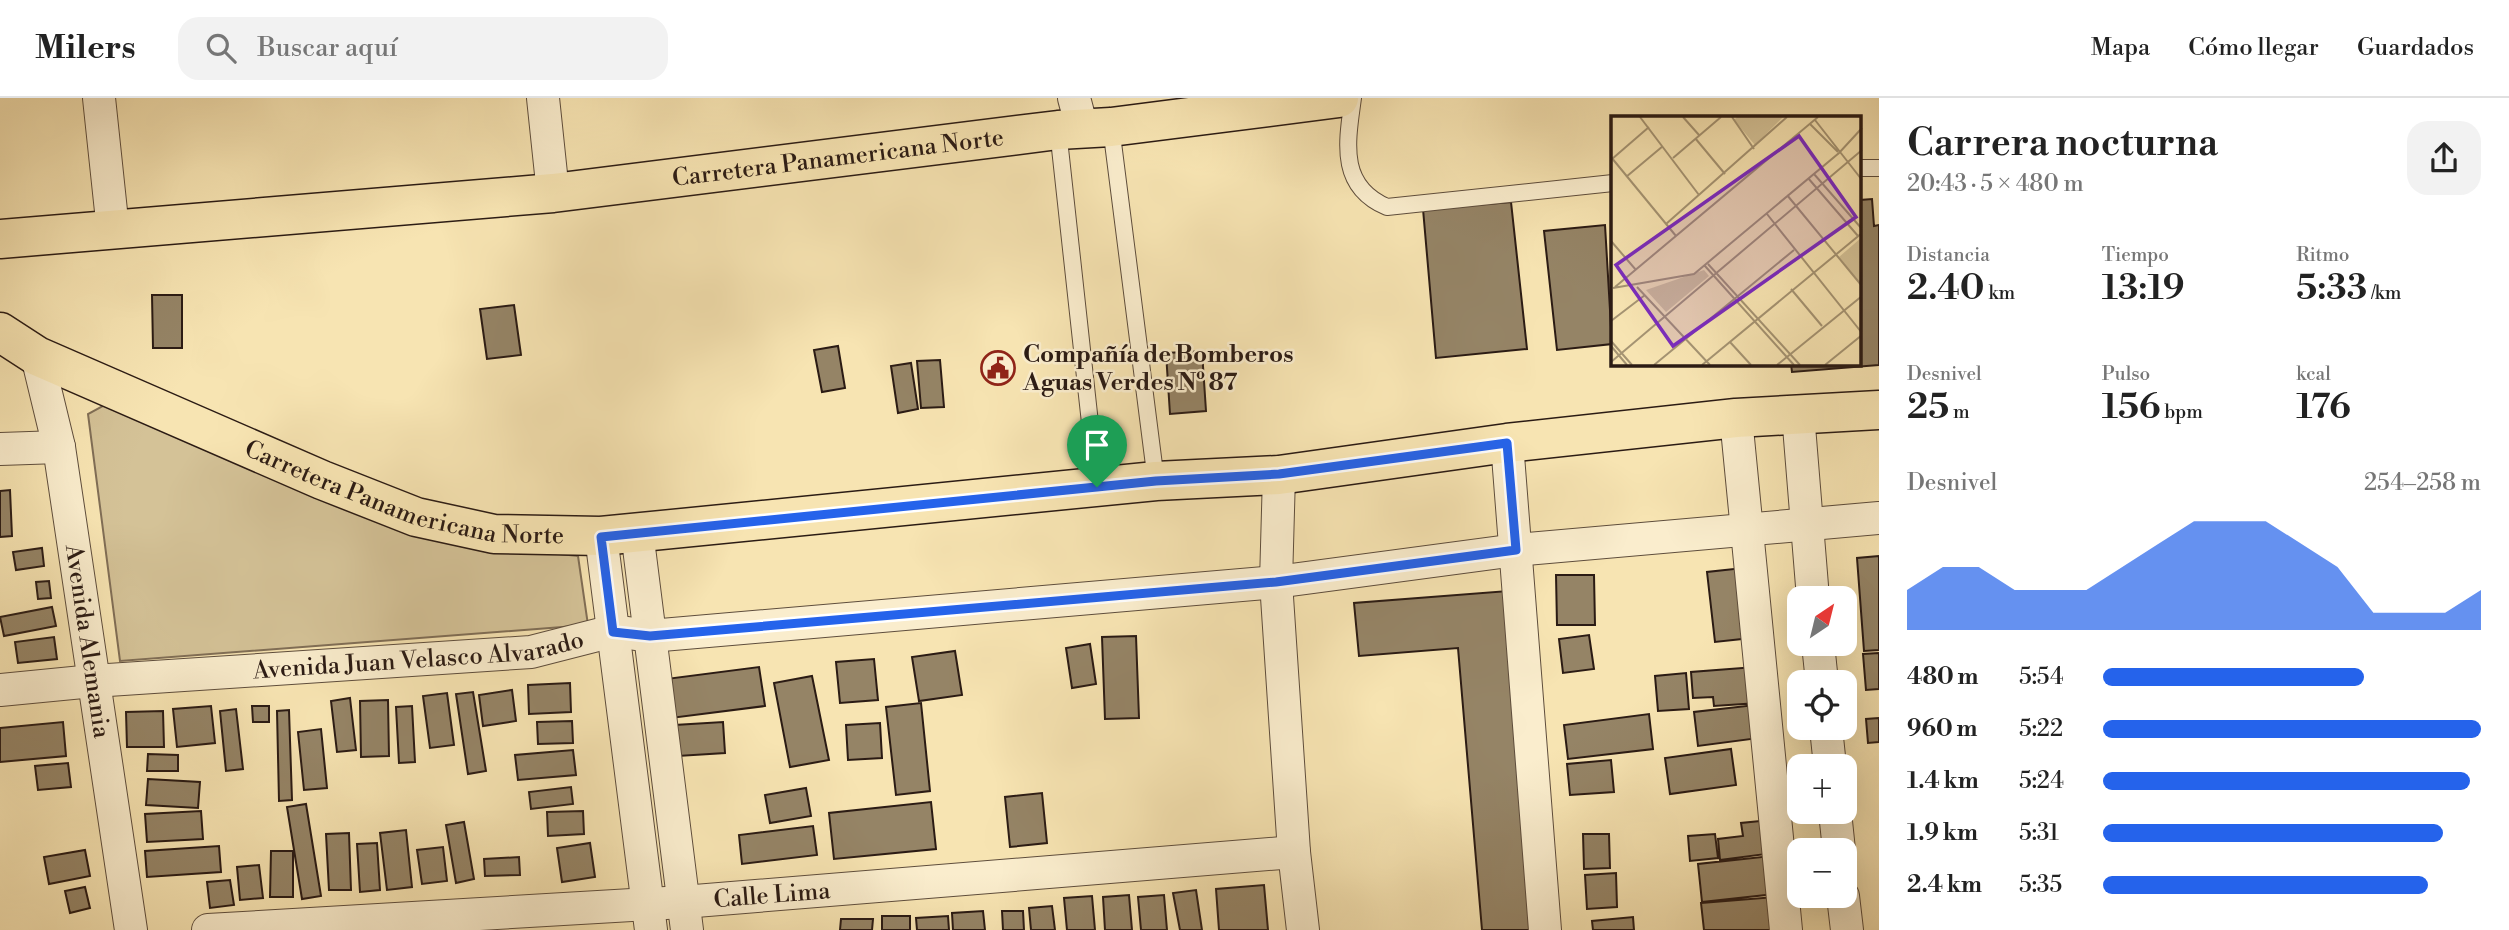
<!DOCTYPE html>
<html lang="es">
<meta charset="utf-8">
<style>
body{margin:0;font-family:"Libre Bodoni",serif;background:#f2f2f2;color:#222;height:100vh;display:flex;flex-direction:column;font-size:26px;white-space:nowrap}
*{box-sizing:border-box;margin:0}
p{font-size:23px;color:#767676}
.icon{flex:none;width:38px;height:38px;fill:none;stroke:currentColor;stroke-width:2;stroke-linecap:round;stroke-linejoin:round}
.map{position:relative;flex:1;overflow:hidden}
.side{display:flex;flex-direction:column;background:#fff;width:630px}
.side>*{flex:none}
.needle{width:46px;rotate:35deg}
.tools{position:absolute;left:1787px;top:488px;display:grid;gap:14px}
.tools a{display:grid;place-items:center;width:70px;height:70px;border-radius:14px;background:#fff;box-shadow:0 7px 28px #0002;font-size:35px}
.pin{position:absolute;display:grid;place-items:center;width:60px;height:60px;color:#fff;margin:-72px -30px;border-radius:50% 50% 50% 0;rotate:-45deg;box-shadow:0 0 7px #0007}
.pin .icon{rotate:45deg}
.round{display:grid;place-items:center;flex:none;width:74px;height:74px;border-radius:21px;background:#f2f2f2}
.overview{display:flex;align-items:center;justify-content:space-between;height:119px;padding:0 28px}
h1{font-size:38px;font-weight:600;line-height:52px}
.metrics{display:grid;grid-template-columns:repeat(3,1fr);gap:10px;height:119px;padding:7px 28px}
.metrics div{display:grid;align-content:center}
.metrics b{font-size:35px;font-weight:600}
.metrics small{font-size:19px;font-weight:400}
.metrics p{font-size:19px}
.chart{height:196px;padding:14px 28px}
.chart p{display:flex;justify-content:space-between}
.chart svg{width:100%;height:126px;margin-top:7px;fill:#2563eb;opacity:.7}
ul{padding:0 28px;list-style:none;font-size:23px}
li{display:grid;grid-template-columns:112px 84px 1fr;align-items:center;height:52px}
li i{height:18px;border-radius:9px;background:#2563eb}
header{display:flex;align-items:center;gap:42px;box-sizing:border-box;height:98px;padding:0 35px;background:#fff;border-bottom:2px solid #e0e0e0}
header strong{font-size:33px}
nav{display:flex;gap:38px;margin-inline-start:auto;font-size:24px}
.search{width:490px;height:63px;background:#f2f2f2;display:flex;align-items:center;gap:18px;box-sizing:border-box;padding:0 24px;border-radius:21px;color:#767676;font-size:26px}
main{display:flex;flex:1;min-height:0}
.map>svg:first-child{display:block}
.green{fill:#d4c297;stroke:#806e56;stroke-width:2}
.building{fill:#958466;stroke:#2b1b14;stroke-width:2}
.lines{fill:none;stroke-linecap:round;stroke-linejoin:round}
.service-casing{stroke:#5e4d3c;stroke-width:18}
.minor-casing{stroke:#5e4d3c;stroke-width:34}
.primary-casing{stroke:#2b1b14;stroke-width:41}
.service{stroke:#faedcd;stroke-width:16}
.minor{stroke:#faedcd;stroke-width:32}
.primary{stroke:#f7e4b2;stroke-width:38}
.route-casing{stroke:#fff;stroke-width:14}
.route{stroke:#2563eb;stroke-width:9}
.labels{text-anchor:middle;stroke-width:5;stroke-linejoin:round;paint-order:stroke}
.street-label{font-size:24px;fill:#2b1b14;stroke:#faedcd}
.poi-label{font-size:24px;font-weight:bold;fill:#2b1b14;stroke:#faedcd;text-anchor:start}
.inset-road{fill:none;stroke:#a59473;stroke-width:2}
.view{fill:#7b2cbf;fill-opacity:0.15;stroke:#7b2cbf;stroke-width:3.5}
.inset-edge{fill:none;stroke:#2b1b14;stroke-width:3.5}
</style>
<header>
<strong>Milers</strong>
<div class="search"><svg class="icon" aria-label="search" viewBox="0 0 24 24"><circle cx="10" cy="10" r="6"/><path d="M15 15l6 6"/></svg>Buscar aquí</div>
<nav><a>Mapa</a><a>Cómo llegar</a><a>Guardados</a></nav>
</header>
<main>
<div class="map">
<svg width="1879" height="832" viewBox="0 0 1879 832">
<rect width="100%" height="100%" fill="#f7e4b2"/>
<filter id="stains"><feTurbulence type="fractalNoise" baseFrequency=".00286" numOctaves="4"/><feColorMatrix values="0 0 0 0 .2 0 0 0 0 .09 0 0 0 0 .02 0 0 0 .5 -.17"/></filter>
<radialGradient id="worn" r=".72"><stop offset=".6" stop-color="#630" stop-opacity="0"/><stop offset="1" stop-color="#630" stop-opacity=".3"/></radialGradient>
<path class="green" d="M110,304L458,445L578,458L588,527L120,563L88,316Z"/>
<path class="building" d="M1872,101L1874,128L1879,127V267L1792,274L1791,266H1860V102Z
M1511,104L1527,251L1436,260L1423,111Z
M1605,127L1612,246L1557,252L1544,133Z
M152,197H182V250H153Z
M514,207L521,257L487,261L480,211Z
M838,248L845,290L822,294L814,252Z
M1202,253L1206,313L1170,316L1166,255Z
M940,262L944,309L921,310L917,263Z
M911,265L918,311L898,315L891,268Z
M10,392L12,438L0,439V393Z
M42,450L44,468L16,472L13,454Z
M1879,458V552L1864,553L1857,460Z
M1743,470L1751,540L1715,544L1707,474Z
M1556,477H1594L1595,527H1557Z
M49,483L51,500L38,501L36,484Z
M1508,493L1537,832H1482L1458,550L1359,558L1354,505Z
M52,509L56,528L4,538L0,519Z
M1589,537L1594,571L1563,575L1559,541Z
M1136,538L1139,620L1105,621L1102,539Z
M54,539L57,561L18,565L15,544Z
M1090,546L1096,586L1072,590L1066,550Z
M955,553L962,597L919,603L912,559Z
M1879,555V591L1866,592L1863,556Z
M874,561L878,602L840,605L836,564Z
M759,569L765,608L671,620L666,581Z
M1755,569L1758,605L1714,608L1713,599L1693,600L1691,574Z
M1686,575L1689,611L1658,613L1655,578Z
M812,578L829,662L790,669L774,585Z
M570,585L571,614L529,616L528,587Z
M512,592L516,623L483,628L479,597Z
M473,594L486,673L468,676L456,596Z
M447,595L454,647L430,650L423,598Z
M350,600L356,652L337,654L331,603Z
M388,602L389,658L361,659L360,603Z
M921,605L930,693L896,697L886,609Z
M1755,607L1759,640L1698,648L1694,614Z
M211,608L215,645L177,649L173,611Z
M252,608H269V624H253Z
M412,608L415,664L399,665L396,609Z
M236,611L243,671L226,673L220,613Z
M289,612L292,702L279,703L277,613Z
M163,613L164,649H127L126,614Z
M1649,616L1653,651L1568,661L1564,627Z
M1879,620V644L1868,645L1866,621Z
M572,623L573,645L538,646L537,624Z
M63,624L66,658L0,664V630Z
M723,624L725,655L678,658L675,627Z
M880,625L882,660L848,662L846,627Z
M321,631L327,690L304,692L298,634Z
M1731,651L1736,687L1670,696L1665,660Z
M573,652L576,677L518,682L515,657Z
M148,656L178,657V673H147Z
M1611,662L1614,694L1570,697L1567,666Z
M68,665L71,689L38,692L35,668Z
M148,681L200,684L198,710L146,707Z
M571,689L573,706L531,711L529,694Z
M806,690L811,718L770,725L765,697Z
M1042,695L1047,745L1010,749L1005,699Z
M931,704L936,751L834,761L829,715Z
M306,706L321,798L302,801L287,709Z
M201,713L203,741L147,744L145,716Z
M583,713L584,736L548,738L547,714Z
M1770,722L1774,755L1720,762L1718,741L1743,738L1741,725Z
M464,724L474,781L456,785L446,727Z
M813,728L817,757L742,766L739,737Z
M406,732L412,789L387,792L380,735Z
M349,735L351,792H329L326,736Z
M1583,736H1609L1610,770L1584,771Z
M1715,736L1718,760L1690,763L1688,738Z
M377,745L380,792L360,794L357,746Z
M590,745L595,779L562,784L557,750Z
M219,748L221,774L147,779L145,753Z
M443,749L447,783L422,786L417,752Z
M85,752L90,778L49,786L44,759Z
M271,753H293V799H270Z
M1771,758L1775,796L1702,804L1698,766Z
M519,759L520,777L485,778L484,761Z
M259,767L263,800L240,802L237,769Z
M1616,775L1617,809L1587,811L1585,777Z
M230,782L234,807L210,810L207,784Z
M1264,787L1268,832H1219L1216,791Z
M85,789L90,810L70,815L65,793Z
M1196,792L1202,832H1180L1173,795Z
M1129,797L1132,832H1105L1103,799Z
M1164,797L1167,832H1141L1138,799Z
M1092,798L1095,832H1067L1064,800Z
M1775,799L1778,832H1704L1701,805Z
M1052,808L1055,832H1031L1029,810Z
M983,813L985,832H953L952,815Z
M1002,813H1023L1024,832H1003Z
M882,818H910V832H882Z
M948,818L949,832H917L916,820Z
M1633,819L1634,832H1593L1592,823Z
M841,821H873L872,832H840Z"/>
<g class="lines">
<g class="service-casing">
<path id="service" d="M1353,0C1347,44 1338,88 1387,109L1613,85
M1111,29L1156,383
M1058,32L1097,389
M1860,70H1879"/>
</g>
<g class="minor-casing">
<g id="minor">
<path d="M99,0L113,132"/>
<path d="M543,0L553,95"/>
<path d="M1074,0L1082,30"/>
<path id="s1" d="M37,258L59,349L131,832"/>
<path d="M1798,316L1813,500"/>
<path d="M1736,320L1786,832"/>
<path d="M1507,345L1545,832"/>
<path d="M0,351L59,349"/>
<path d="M1279,377L1276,484L1294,754L1303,832"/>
<path d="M637,434L687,832"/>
<path d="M601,438L651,832"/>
<path d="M1818,546L1822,584"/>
<path id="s2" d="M0,592L93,583L531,554L613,533L650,538L1276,484L1516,452L1879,420"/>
<path d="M1826,630L1830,668"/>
<path d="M1835,714L1839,752"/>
<path d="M1843,798L1847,832"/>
<path id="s3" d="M208,832L683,804L1294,754"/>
</g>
</g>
<g class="primary-casing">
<g id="primary">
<path id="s4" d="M0,141L553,95L1058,32L1111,29L1339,0"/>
<path id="s5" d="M0,234L37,258L322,382L416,419L494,436L601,438L1156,383L1279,377L1507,345L1736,320L1879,312"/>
</g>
</g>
<use href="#service" class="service"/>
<use href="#minor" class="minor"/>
<use href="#primary" class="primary"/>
</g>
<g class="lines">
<g class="route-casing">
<path id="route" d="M1507,345L1516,452L1276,484L650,538L613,534L601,439L1156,383L1279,376Z"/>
</g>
<use href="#route" class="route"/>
</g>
<defs>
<g id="civic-ring" transform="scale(1.75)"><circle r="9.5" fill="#faedcd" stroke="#8f2418" stroke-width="1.5"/><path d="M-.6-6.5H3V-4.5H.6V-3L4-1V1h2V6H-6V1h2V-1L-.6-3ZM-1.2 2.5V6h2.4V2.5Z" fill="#8f2418"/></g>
</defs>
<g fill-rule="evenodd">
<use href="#civic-ring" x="998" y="270"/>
</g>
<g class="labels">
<g class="street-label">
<text dy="8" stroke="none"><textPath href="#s4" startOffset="842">Carretera Panamericana Norte</textPath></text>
<text dy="8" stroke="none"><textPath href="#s5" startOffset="439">Carretera Panamericana Norte</textPath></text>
<text dy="8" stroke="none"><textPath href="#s1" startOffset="290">Avenida Alemania</textPath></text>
<text dy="8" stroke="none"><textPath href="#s2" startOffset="420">Avenida Juan Velasco Alvarado</textPath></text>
<text dy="8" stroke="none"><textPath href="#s3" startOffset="565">Calle Lima</textPath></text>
</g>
<g class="poi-label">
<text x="1023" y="264">Compañía de Bomberos<tspan x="1023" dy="28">Aguas Verdes Nº 87</tspan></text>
</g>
</g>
<g transform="translate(1611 18)">
<rect width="250" height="250" fill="#f7e4b2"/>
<path d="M126,1H172L144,29L123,4ZM250,122V168L228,141ZM93,154L98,160L55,196L35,174Z" fill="#d4c297"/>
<path class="inset-road" d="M29,1L88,79M72,1L88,19M121,1L143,33M204,4L251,64M199,8L227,36M84,22L114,58M0,41L65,120M62,42L110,1M1,43L38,11M203,58L251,113M15,61L52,30M197,62L247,120M176,79L251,170M156,98L251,217M55,108L176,1M0,125L25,154M97,148L189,249M94,150L183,249M4,171L207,1M26,171L99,249M2,172L83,158L228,37L251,12M180,173L211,210M0,205L34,179M0,225L21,249M119,226L140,249M0,230L16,249M0,246L251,34M43,249L183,134M91,249L251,117M166,249L251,180M214,249L251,219"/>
<path class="view" d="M188,20L245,101L62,230L5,149Z"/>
<rect width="250" height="250" class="inset-edge"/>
</g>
<rect width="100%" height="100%" filter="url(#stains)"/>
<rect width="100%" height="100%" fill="url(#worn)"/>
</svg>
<div class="tools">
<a><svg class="needle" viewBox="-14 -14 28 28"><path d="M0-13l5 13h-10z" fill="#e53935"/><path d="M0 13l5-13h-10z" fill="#767676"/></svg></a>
<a><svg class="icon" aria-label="locate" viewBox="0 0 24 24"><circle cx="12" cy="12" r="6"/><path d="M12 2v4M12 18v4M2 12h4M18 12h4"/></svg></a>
<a>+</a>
<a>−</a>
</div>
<div class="pin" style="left:1097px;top:389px;background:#1e9e55"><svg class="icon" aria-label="arrive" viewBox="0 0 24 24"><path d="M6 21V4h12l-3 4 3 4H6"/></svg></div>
</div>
<section class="side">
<div class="overview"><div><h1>Carrera nocturna</h1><p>20:43 · 5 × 480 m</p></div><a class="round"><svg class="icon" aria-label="share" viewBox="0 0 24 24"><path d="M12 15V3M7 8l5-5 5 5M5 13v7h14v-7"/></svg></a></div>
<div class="metrics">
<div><p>Distancia</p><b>2.40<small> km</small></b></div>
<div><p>Tiempo</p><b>13:19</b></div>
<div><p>Ritmo</p><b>5:33<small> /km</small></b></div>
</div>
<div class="metrics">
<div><p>Desnivel</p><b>25<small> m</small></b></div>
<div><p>Pulso</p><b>156<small> bpm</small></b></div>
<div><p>kcal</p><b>176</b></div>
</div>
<div class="chart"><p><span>Desnivel</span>254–258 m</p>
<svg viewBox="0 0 160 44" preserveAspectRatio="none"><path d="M0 44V30L10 22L20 22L30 30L40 30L50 30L60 22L70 14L80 6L90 6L100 6L110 14L120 22L130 38L140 38L150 38L160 30V44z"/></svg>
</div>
<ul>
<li><b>480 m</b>5:54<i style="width:69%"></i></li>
<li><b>960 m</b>5:22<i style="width:100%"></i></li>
<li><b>1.4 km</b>5:24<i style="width:97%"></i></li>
<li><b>1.9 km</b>5:31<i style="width:90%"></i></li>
<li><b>2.4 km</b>5:35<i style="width:86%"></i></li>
</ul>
</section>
</main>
